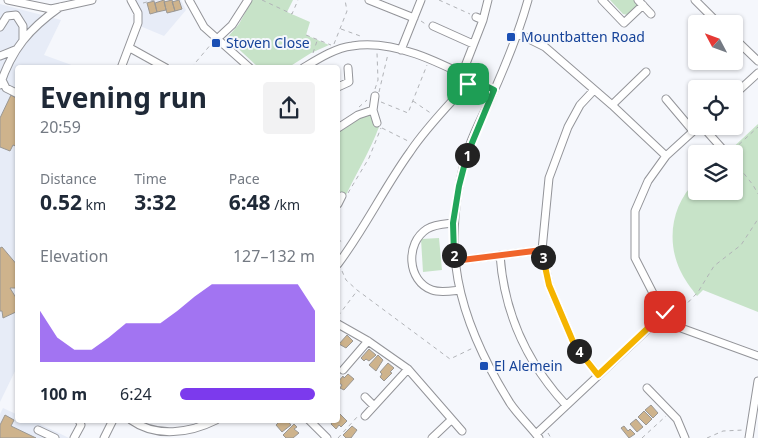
<!DOCTYPE html>
<meta charset="utf-8">
<style>
body{margin:0;font-family:"Noto Sans",sans-serif;background:#f2f2f3;color:#1f2937;height:100vh;display:flex;flex-direction:column;font-size:19px;white-space:nowrap}
*{box-sizing:border-box;margin:0}
p{font-size:16px;color:#747a83}
.icon{flex:none;width:28px;height:28px;fill:none;stroke:currentColor;stroke-width:2;stroke-linecap:round;stroke-linejoin:round}
.map{position:relative;flex:1;overflow:hidden}
.sheet{position:absolute;left:15px;top:65px;width:325px;height:358px;display:flex;flex-direction:column;background:#fff;border-radius:5px;box-shadow:0 1px 4px #0004}
.sheet>*{flex:none}
.needle{width:32px;rotate:311deg}
.tools{position:absolute;left:688px;top:15px;display:grid;gap:10px}
.tools a{display:grid;place-items:center;width:55px;height:55px;border-radius:5px;background:#fff;box-shadow:0 1px 4px #0004;font-size:25px}
.pin{position:absolute;display:grid;place-items:center;width:42px;height:42px;color:#fff;margin:-21px;border-radius:10px;box-shadow:0 2px 8px #0006}
.km{position:absolute;width:25px;height:25px;margin:-12px;border-radius:50%;background:#222;color:#fff;font-size:14px;line-height:25px;text-align:center}
.round{display:grid;place-items:center;flex:none;width:52px;height:52px;border-radius:5px;background:#f2f2f3}
.overview{display:flex;align-items:center;justify-content:space-between;height:85px;padding:0 25px}
h1{font-size:28px;font-weight:700;line-height:38px}
.stats{display:grid;grid-template-columns:repeat(3,1fr);gap:8px;height:85px;padding:5px 25px}
.stats div{display:grid;align-content:center}
.stats b{font-size:21px;font-weight:700}
.stats small{font-size:14px;font-weight:400}
.stats p{font-size:14px}
.chart{height:140px;padding:10px 25px}
.chart p{display:flex;justify-content:space-between}
.chart svg{width:100%;height:90px;margin-top:5px;fill:#7c3aed;opacity:.7}
ul{padding:0 25px;list-style:none;font-size:16px}
li{display:grid;grid-template-columns:80px 60px 1fr;align-items:center;height:38px}
li i{height:12px;border-radius:6px;background:#7c3aed}
.map>svg:first-child{display:block}
.built{fill:#e7ecf7}
.green{fill:#c7e3c8}
.building{fill:#ceb38c;stroke:#9a9793}
.lines{fill:none;stroke-linecap:round;stroke-linejoin:round}
.minor-casing{stroke:#939499;stroke-width:9}
.path{stroke:#b1b3b7;stroke-width:1;stroke-dasharray:4 4;stroke-linecap:butt}
.minor{stroke:#fff;stroke-width:7}
.split-1-casing{stroke:#fff;stroke-width:10}
.split-2-casing{stroke:#fff;stroke-width:10}
.split-3-casing{stroke:#fff;stroke-width:10}
.split-4-casing{stroke:#fff;stroke-width:10}
.split-5-casing{stroke:#fff;stroke-width:10}
.split-1{stroke:#22a559;stroke-width:6}
.split-2{stroke:#22a559;stroke-width:6}
.split-3{stroke:#f0652b;stroke-width:6}
.split-4{stroke:#f5b400;stroke-width:6}
.split-5{stroke:#f5b400;stroke-width:6}
.transit-dot{fill:#1a4fb4;stroke:#f5f7fc;stroke-width:2}
.labels{text-anchor:middle;stroke-width:4;stroke-linejoin:round;paint-order:stroke}
.transit-label{font-size:14px;fill:#164399;stroke:#f5f7fc;text-anchor:start}
</style>
<div class="map">
<svg width="758" height="438" viewBox="0 0 758 438">
<rect width="100%" height="100%" fill="#f5f7fc"/>
<path class="built" d="M133,0H181L186,10L164,36L140,26L141,15Z
M0,4L61,20L44,55L77,67L18,68L17,367L0,402Z
M3,408L16,414L17,412L18,420H42L40,424L69,438H0V414Z"/>
<path class="green" d="M252,0H293L287,12L310,22L306,35L329,45L311,53L289,67H258L227,38L239,24Z
M610,0H636L638,5L628,15L623,14Z
M367,115L372,117L379,127C370,151 357,172 346,195L338,191V130L353,120Z
M758,124V312L703,290L697,296C691,288 684,279 680,270C666,240 672,204 696,181V191H734V154H726Z
M439,238L442,270L423,272L421,239Z"/>
<path class="building" d="M164,0L166,10L157,12L155,3Z
M172,0L175,11L167,13L164,2Z
M179,0L182,9L175,11L172,2Z
M154,1L157,12L150,14L147,3Z
M11,95L18,99V147L13,145L10,151L0,147V118Z
M2,247L18,266V288H10L18,301V311L3,318L2,311H0V248Z
M347,335L353,341L346,348L339,344Z
M369,349L376,355L369,361L366,359L364,361L361,358Z
M378,355L383,360L376,371L369,365Z
M388,363L394,368L390,372L392,373L384,381L380,377L382,374L380,372Z
M348,374L354,379L344,390L340,388L342,385L338,382L343,376L344,378Z
M651,405L658,413L653,418L645,410Z
M644,411L652,419L646,425L638,417Z
M340,414L347,421L341,427L339,425L336,429L331,424L334,420H338Z
M5,415L14,420L11,426L36,438H0V425Z
M636,419L643,427L637,432L630,424Z
M281,420H287L291,425L282,432L276,425Z
M294,424L297,427L294,429L299,433L293,438H286L283,435Z
M352,426L357,430L351,438H346L343,435Z
M624,426L628,431L630,429L635,434L629,438L621,428Z"/>
<g class="lines">
<g class="minor-casing">
<path id="minor" d="M8,0L51,9L92,0
M189,0L204,27L250,68
M369,0L414,18
M528,0C518,36 504,69 489,102C482,117 474,132 469,147C438,245 457,318 510,403C518,415 530,426 539,438
M602,0L624,23L643,5
M638,0L651,14
M695,0L719,24
M476,17L483,20
M433,26L473,44
M0,27L7,16L16,15L23,26V39
M519,34L545,47L612,105L666,156
M734,38L758,61
M217,39L232,25L248,0
M130,48L166,68
M401,50L421,0
M0,56L15,50
M121,68L138,23V13L131,0
M303,68C318,59 335,48 352,46C400,38 453,70 494,90
M462,74L483,20L488,0
M2,80L6,88L18,94
M0,85C12,49 29,29 60,7
M338,87L349,82L348,68
M594,90L580,105L568,127L549,178L542,250L549,285L574,344L598,375
M734,95L758,73
M666,99L693,131
M612,105L646,72
M373,110L377,123
M699,126L666,156L648,181L635,211V258L656,299L672,320L681,328L758,356
M702,126L727,154
M338,128L358,115L373,110L375,96
M338,204L342,196
M453,223C444,224 435,224 427,229C405,243 407,281 432,290C440,293 451,291 460,290
M500,255C504,312 527,363 566,405
M454,261L542,250
M338,264C365,228 384,188 410,152C428,125 451,103 472,79
M338,324L368,341L408,369L462,431
M343,370L368,341
M647,388L677,419L685,438
M365,397L374,406
M365,416L408,369
M131,420C156,438 190,433 216,420
M309,420L327,438
M38,430L55,438
M536,434L665,313
M74,438L81,425L79,420
M104,438L113,420
M432,438L451,420
M749,438L758,381"/>
</g>
<path class="path" d="M262,0L292,14L298,0
M439,0L470,14
M143,3L155,0
M421,21L427,25
M341,29L363,37
M306,35L331,45
M334,44L347,11L345,0
M313,53L317,41
M191,68L212,43
M375,89L378,80L377,53
M379,92L388,54
M413,101L432,114
M381,102L408,113L427,65
M359,107L367,100
M382,128L410,142
M733,150L758,127
M734,161L753,185L758,194
M348,193L369,158L381,128
M338,239L343,243
M342,271L346,280L357,290L450,359L473,348
M677,314L698,292L714,266L741,245L758,219
M338,316L357,291
M548,433L551,438
M338,438L358,416
M642,438L666,416
M707,438L723,431L744,430"/>
<use href="#minor" class="minor"/>
</g>
<g class="lines">
<g class="split-1-casing">
<path id="split-1" d="M467,155L494,90L472,79L468,84"/>
</g>
<g class="split-2-casing">
<path id="split-2" d="M454,255L453,223L459,186L467,155"/>
</g>
<g class="split-3-casing">
<path id="split-3" d="M454,255V261L542,250L543,257"/>
</g>
<g class="split-4-casing">
<path id="split-4" d="M543,257L549,285L574,344L579,351"/>
</g>
<g class="split-5-casing">
<path id="split-5" d="M579,351L598,375L665,312"/>
</g>
<use href="#split-1" class="split-1"/>
<use href="#split-2" class="split-2"/>
<use href="#split-3" class="split-3"/>
<use href="#split-4" class="split-4"/>
<use href="#split-5" class="split-5"/>
</g>
<g class="transit-dot">
<rect x="506" y="32" width="10" height="10" rx="2.5"/>
<rect x="211" y="38" width="10" height="10" rx="2.5"/>
<rect x="479" y="361" width="10" height="10" rx="2.5"/>
</g>
<g class="labels">
<g class="transit-label">
<text x="521" y="42">Mountbatten Road</text>
<text x="226" y="48">Stoven Close</text>
<text x="494" y="371">El Alemein</text>
</g>
</g>
</svg>
<div class="tools">
<a><svg class="needle" viewBox="-14 -14 28 28"><path d="M0-13l5 13h-10z" fill="#e53935"/><path d="M0 13l5-13h-10z" fill="#747a83"/></svg></a>
<a><svg class="icon" aria-label="locate" viewBox="0 0 24 24"><circle cx="12" cy="12" r="6"/><path d="M12 2v4M12 18v4M2 12h4M18 12h4"/></svg></a>
<a><svg class="icon" aria-label="layers" viewBox="0 0 24 24"><path d="M12 4l9 5-9 5-9-5zM3 14l9 5 9-5"/></svg></a>
</div>
<div class="pin" style="left:468px;top:84px;background:#1e9e55"><svg class="icon" aria-label="arrive" viewBox="0 0 24 24"><path d="M6 21V4h12l-3 4 3 4H6"/></svg></div>
<div class="pin" style="left:665px;top:312px;background:#d93025"><svg class="icon" aria-label="check" viewBox="0 0 24 24"><path d="M5 12l5 5 9-10"/></svg></div>
<b class="km" style="left:467px;top:155px">1</b>
<b class="km" style="left:454px;top:255px">2</b>
<b class="km" style="left:543px;top:257px">3</b>
<b class="km" style="left:579px;top:351px">4</b>
<section class="sheet">
<div class="overview"><div><h1>Evening run</h1><p>20:59</p></div><a class="round"><svg class="icon" aria-label="share" viewBox="0 0 24 24"><path d="M12 15V3M7 8l5-5 5 5M5 13v7h14v-7"/></svg></a></div>
<div class="stats">
<div><p>Distance</p><b>0.52<small> km</small></b></div>
<div><p>Time</p><b>3:32</b></div>
<div><p>Pace</p><b>6:48<small> /km</small></b></div>
</div>
<div class="chart"><p><span>Elevation</span>127–132 m</p>
<svg viewBox="0 0 160 44" preserveAspectRatio="none"><path d="M0 44V19L10 32L20 38L30 38L40 32L50 25L60 25L70 25L80 19L90 12L100 6L110 6L120 6L130 6L140 6L150 6L160 19V44z"/></svg>
</div>
<ul>
<li><b>100 m</b>6:24<i style="width:100%"></i></li>
</ul>
</section>
</div>
